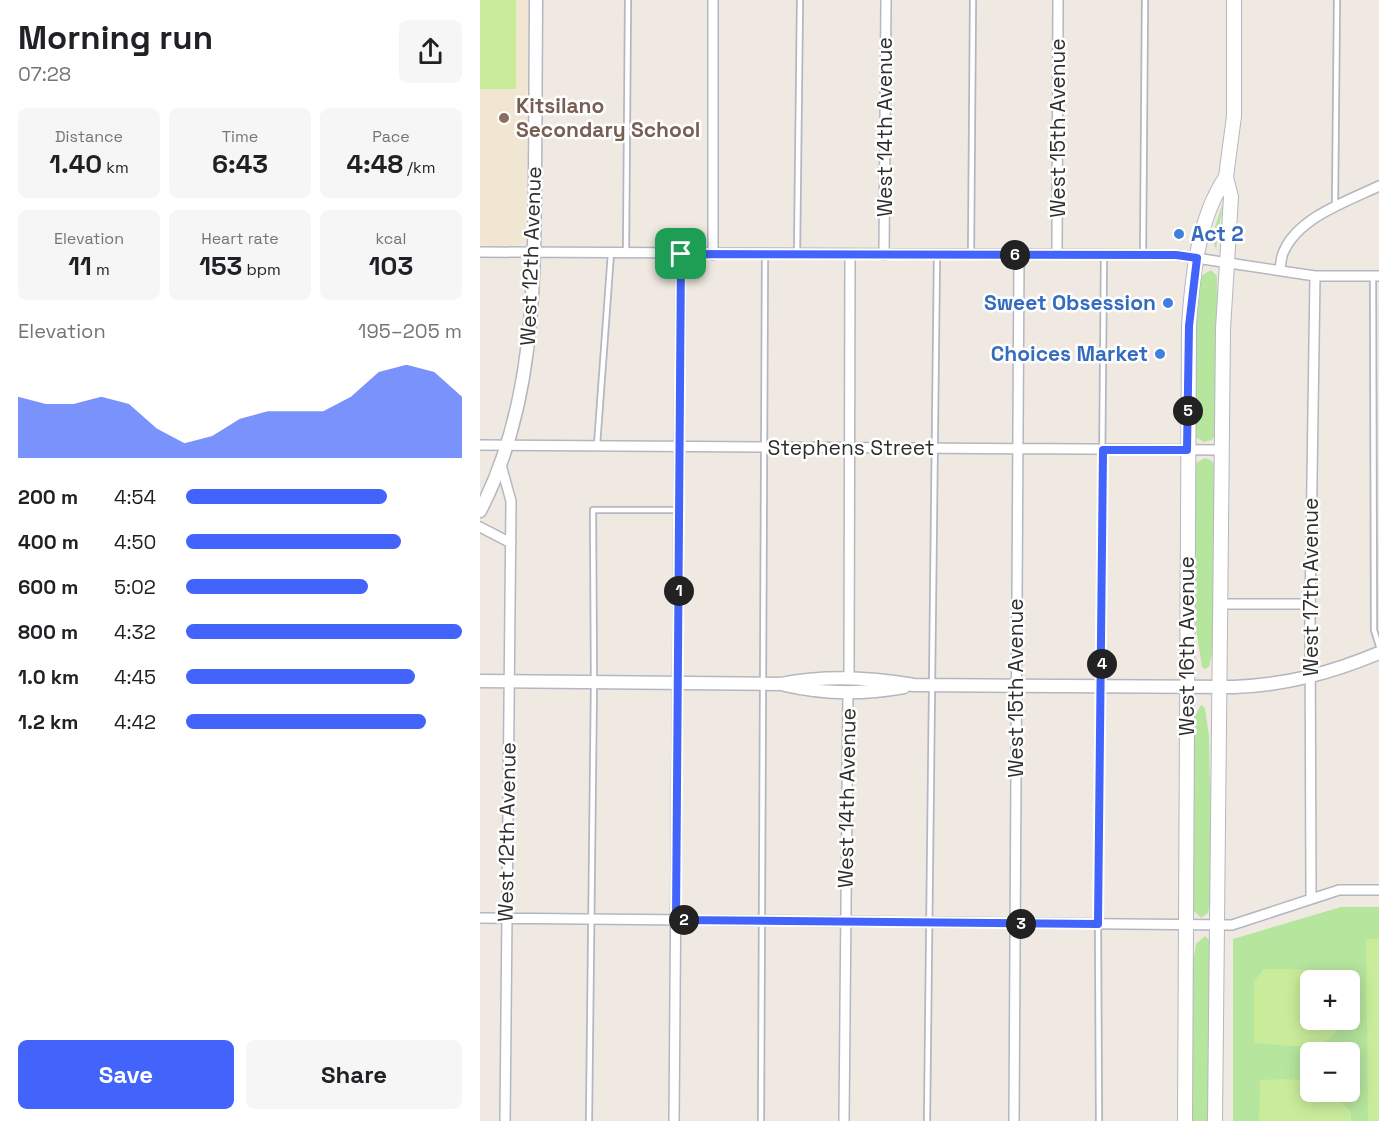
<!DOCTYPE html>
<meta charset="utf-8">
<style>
body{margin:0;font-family:"Space Grotesk",sans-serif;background:#f6f6f6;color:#202124;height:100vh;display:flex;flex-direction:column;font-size:22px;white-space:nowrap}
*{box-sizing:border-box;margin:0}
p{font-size:20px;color:#757577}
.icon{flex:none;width:33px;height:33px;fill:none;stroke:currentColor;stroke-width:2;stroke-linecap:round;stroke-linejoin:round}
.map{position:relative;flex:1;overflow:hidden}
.sheet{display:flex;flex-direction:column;background:#fff;width:480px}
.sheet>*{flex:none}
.tools{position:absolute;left:820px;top:970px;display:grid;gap:12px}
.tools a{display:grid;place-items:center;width:60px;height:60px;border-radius:9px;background:#fff;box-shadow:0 3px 15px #0003;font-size:30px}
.pin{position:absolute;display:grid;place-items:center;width:51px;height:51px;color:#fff;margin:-26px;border-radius:12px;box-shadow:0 3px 9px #0006}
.km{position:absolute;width:30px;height:30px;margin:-15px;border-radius:50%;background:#222;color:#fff;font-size:16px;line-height:30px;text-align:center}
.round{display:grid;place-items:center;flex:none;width:63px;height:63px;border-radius:9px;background:#f6f6f6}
.head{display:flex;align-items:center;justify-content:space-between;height:102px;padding:0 18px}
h1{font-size:33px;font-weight:800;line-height:45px}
.metrics{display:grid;grid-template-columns:repeat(3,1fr);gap:9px;height:102px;padding:6px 18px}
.metrics div{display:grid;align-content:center;border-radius:9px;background:#f6f6f6;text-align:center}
.metrics b{font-size:26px;font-weight:800}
.metrics small{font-size:16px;font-weight:400}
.metrics p{font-size:16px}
.chart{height:168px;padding:12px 18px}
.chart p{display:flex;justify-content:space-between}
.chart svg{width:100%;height:108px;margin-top:6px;fill:#4264fb;opacity:.7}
.button{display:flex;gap:12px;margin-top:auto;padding:12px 18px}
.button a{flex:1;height:69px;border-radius:9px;background:#4264fb;color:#fff;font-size:24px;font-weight:800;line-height:69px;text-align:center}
.button a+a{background:#f6f6f6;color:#202124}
ul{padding:0 18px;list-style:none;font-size:20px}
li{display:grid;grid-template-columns:96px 72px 1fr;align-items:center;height:45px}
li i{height:15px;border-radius:8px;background:#4264fb}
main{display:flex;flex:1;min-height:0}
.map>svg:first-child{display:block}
.education{fill:#f0e6d1}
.green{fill:#b6e59e;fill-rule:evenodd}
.pitch{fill:#c9ec9a}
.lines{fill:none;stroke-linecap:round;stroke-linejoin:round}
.service-casing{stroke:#b4b7c1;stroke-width:8}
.minor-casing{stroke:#b4b7c1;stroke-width:12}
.tertiary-casing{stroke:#b4b7c1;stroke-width:15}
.secondary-casing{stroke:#b4b7c1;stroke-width:16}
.service{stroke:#fff;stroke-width:4.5}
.minor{stroke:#fff;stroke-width:9}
.tertiary{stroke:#fff;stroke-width:12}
.secondary{stroke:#fff;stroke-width:14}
.route-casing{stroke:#fff;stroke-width:12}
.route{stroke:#4264fb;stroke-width:8}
.education-dot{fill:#8d6e63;stroke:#fff;stroke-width:2}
.shop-dot{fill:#3f7fe0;stroke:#fff;stroke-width:2}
.labels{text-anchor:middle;stroke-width:5;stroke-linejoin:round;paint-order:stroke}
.education-label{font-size:21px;font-weight:bold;fill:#785e54;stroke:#fff;text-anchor:start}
.street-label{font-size:21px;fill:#2e2e2e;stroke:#fff}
.shop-label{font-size:21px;font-weight:bold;fill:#366cbe;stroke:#fff;text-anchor:end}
</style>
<main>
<section class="sheet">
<div class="head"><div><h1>Morning run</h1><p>07:28</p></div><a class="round"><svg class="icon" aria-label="share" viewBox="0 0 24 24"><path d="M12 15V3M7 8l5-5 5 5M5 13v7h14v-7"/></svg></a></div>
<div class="metrics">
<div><p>Distance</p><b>1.40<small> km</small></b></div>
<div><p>Time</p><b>6:43</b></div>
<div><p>Pace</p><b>4:48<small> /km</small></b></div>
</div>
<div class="metrics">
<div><p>Elevation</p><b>11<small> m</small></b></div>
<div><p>Heart rate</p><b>153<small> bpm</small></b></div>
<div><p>kcal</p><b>103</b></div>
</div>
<div class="chart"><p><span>Elevation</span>195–205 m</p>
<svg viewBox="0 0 160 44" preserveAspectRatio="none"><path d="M0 44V19L10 22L20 22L30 19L40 22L50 32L60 38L70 35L80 28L90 25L100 25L110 25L120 19L130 9L140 6L150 9L160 19V44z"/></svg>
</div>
<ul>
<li><b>200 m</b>4:54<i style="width:73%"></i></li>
<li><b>400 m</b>4:50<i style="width:78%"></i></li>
<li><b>600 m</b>5:02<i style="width:66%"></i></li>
<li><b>800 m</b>4:32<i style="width:100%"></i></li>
<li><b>1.0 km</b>4:45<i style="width:83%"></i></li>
<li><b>1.2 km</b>4:42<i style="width:87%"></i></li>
</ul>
<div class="button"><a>Save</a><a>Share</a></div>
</section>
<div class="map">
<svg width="899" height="1121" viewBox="0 0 899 1121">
<rect width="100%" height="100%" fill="#efe9e1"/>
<path class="education" d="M0,0H48L46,236L45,242L37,245H0Z"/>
<path class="green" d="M743,202L736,250L732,236Z
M731,270L737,276L736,433L732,440L724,442L715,437L714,316L721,276Z
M725,458L732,461L736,467L734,644L729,667L725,669L722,667L716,629L713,512L714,464Z
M721,705L725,708L729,736L732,892L728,913L721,918L713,910L711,885L712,751L714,717Z
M861,907H899V1121H753V939ZM831,981H870V1020H831ZM831,1053H870V1092H831Z
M725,936L729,940L733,974L732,1121H710V981L716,944Z"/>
<path class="pitch" d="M0,0H36V89H0Z
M886,939H899V1121H888Z
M784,969L858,970V981H831V1020H859C857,1057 798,1044 774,1043V981Z
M805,1079L831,1081V1092H852L871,1112V1121H779L780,1080Z"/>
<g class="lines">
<g class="service-casing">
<path id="service" d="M855,207L857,0
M146,254L148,0
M317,255L320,0
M491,255L493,0
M663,255L665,0
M893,276L894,630L899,646
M117,445L131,253
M109,1121L114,683L113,510H199
M281,1121L285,255
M447,1121L457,255
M619,1121L618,924L624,255"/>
</g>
<g class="minor-casing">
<path id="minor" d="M0,252L696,255L835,276H899
M233,255V0
M404,255L406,0
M577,255L578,0
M800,269C801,263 801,256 804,251C819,217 868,201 899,186
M0,445L742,450
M21,465L31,501L25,1121
M0,527L31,543
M741,604H830
M369,679L370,255
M831,898L830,615L835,276
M0,918L752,925L859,890H899
M194,1121L201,254
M364,1121L368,691
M534,1121L539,255"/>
</g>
<g class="tertiary-casing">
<path id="tertiary" d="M0,511C53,409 54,294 55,182C55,121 56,61 56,0
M0,681L301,684C345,675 389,677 434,685L754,687C806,685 851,673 899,653
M305,685C343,694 385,694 424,687"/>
</g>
<g class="secondary-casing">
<path id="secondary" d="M705,1121L709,326C712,278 718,218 746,177
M735,1121L743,329L751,197L746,177L754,116V0"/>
</g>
<use href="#service" class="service"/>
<use href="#minor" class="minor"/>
<use href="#tertiary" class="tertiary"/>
<use href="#secondary" class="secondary"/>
</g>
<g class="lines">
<g class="route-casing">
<path id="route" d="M201,254L696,255L717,258L709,326L707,450H623L618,924L196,920Z"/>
</g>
<use href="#route" class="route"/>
</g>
<circle class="education-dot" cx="24" cy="118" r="6"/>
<g class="shop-dot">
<circle cx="699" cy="234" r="6"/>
<circle cx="688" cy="303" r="6"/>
<circle cx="680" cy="354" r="6"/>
</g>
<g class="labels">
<g class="education-label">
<text x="36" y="113">Kitsilano<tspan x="36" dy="24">Secondary School</tspan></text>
</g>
<g class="street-label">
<text transform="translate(405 127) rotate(-90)" y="7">West 14th Avenue</text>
<text transform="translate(578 128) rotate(-90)" y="7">West 15th Avenue</text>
<text transform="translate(51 256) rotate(-88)" y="7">West 12th Avenue</text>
<text x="371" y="455">Stephens Street</text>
<text transform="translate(831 587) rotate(-90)" y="7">West 17th Avenue</text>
<text transform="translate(707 646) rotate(-90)" y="7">West 16th Avenue</text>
<text transform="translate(536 688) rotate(-90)" y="7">West 15th Avenue</text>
<text transform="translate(367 798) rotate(-89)" y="7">West 14th Avenue</text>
<text transform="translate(27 832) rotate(-89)" y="7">West 12th Avenue</text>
</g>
<g class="shop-label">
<text x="711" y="241" text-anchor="start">Act 2</text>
<text x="676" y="310">Sweet Obsession</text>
<text x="668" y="361">Choices Market</text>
</g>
</g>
</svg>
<div class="tools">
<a>+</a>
<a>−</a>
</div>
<div class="pin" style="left:201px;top:254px;background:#1e9e55"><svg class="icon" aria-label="arrive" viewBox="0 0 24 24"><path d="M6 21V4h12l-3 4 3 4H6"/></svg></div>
<b class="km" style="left:199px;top:591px">1</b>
<b class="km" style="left:204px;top:920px">2</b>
<b class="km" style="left:541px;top:924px">3</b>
<b class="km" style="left:622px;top:664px">4</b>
<b class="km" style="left:708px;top:411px">5</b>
<b class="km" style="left:535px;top:255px">6</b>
</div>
</main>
